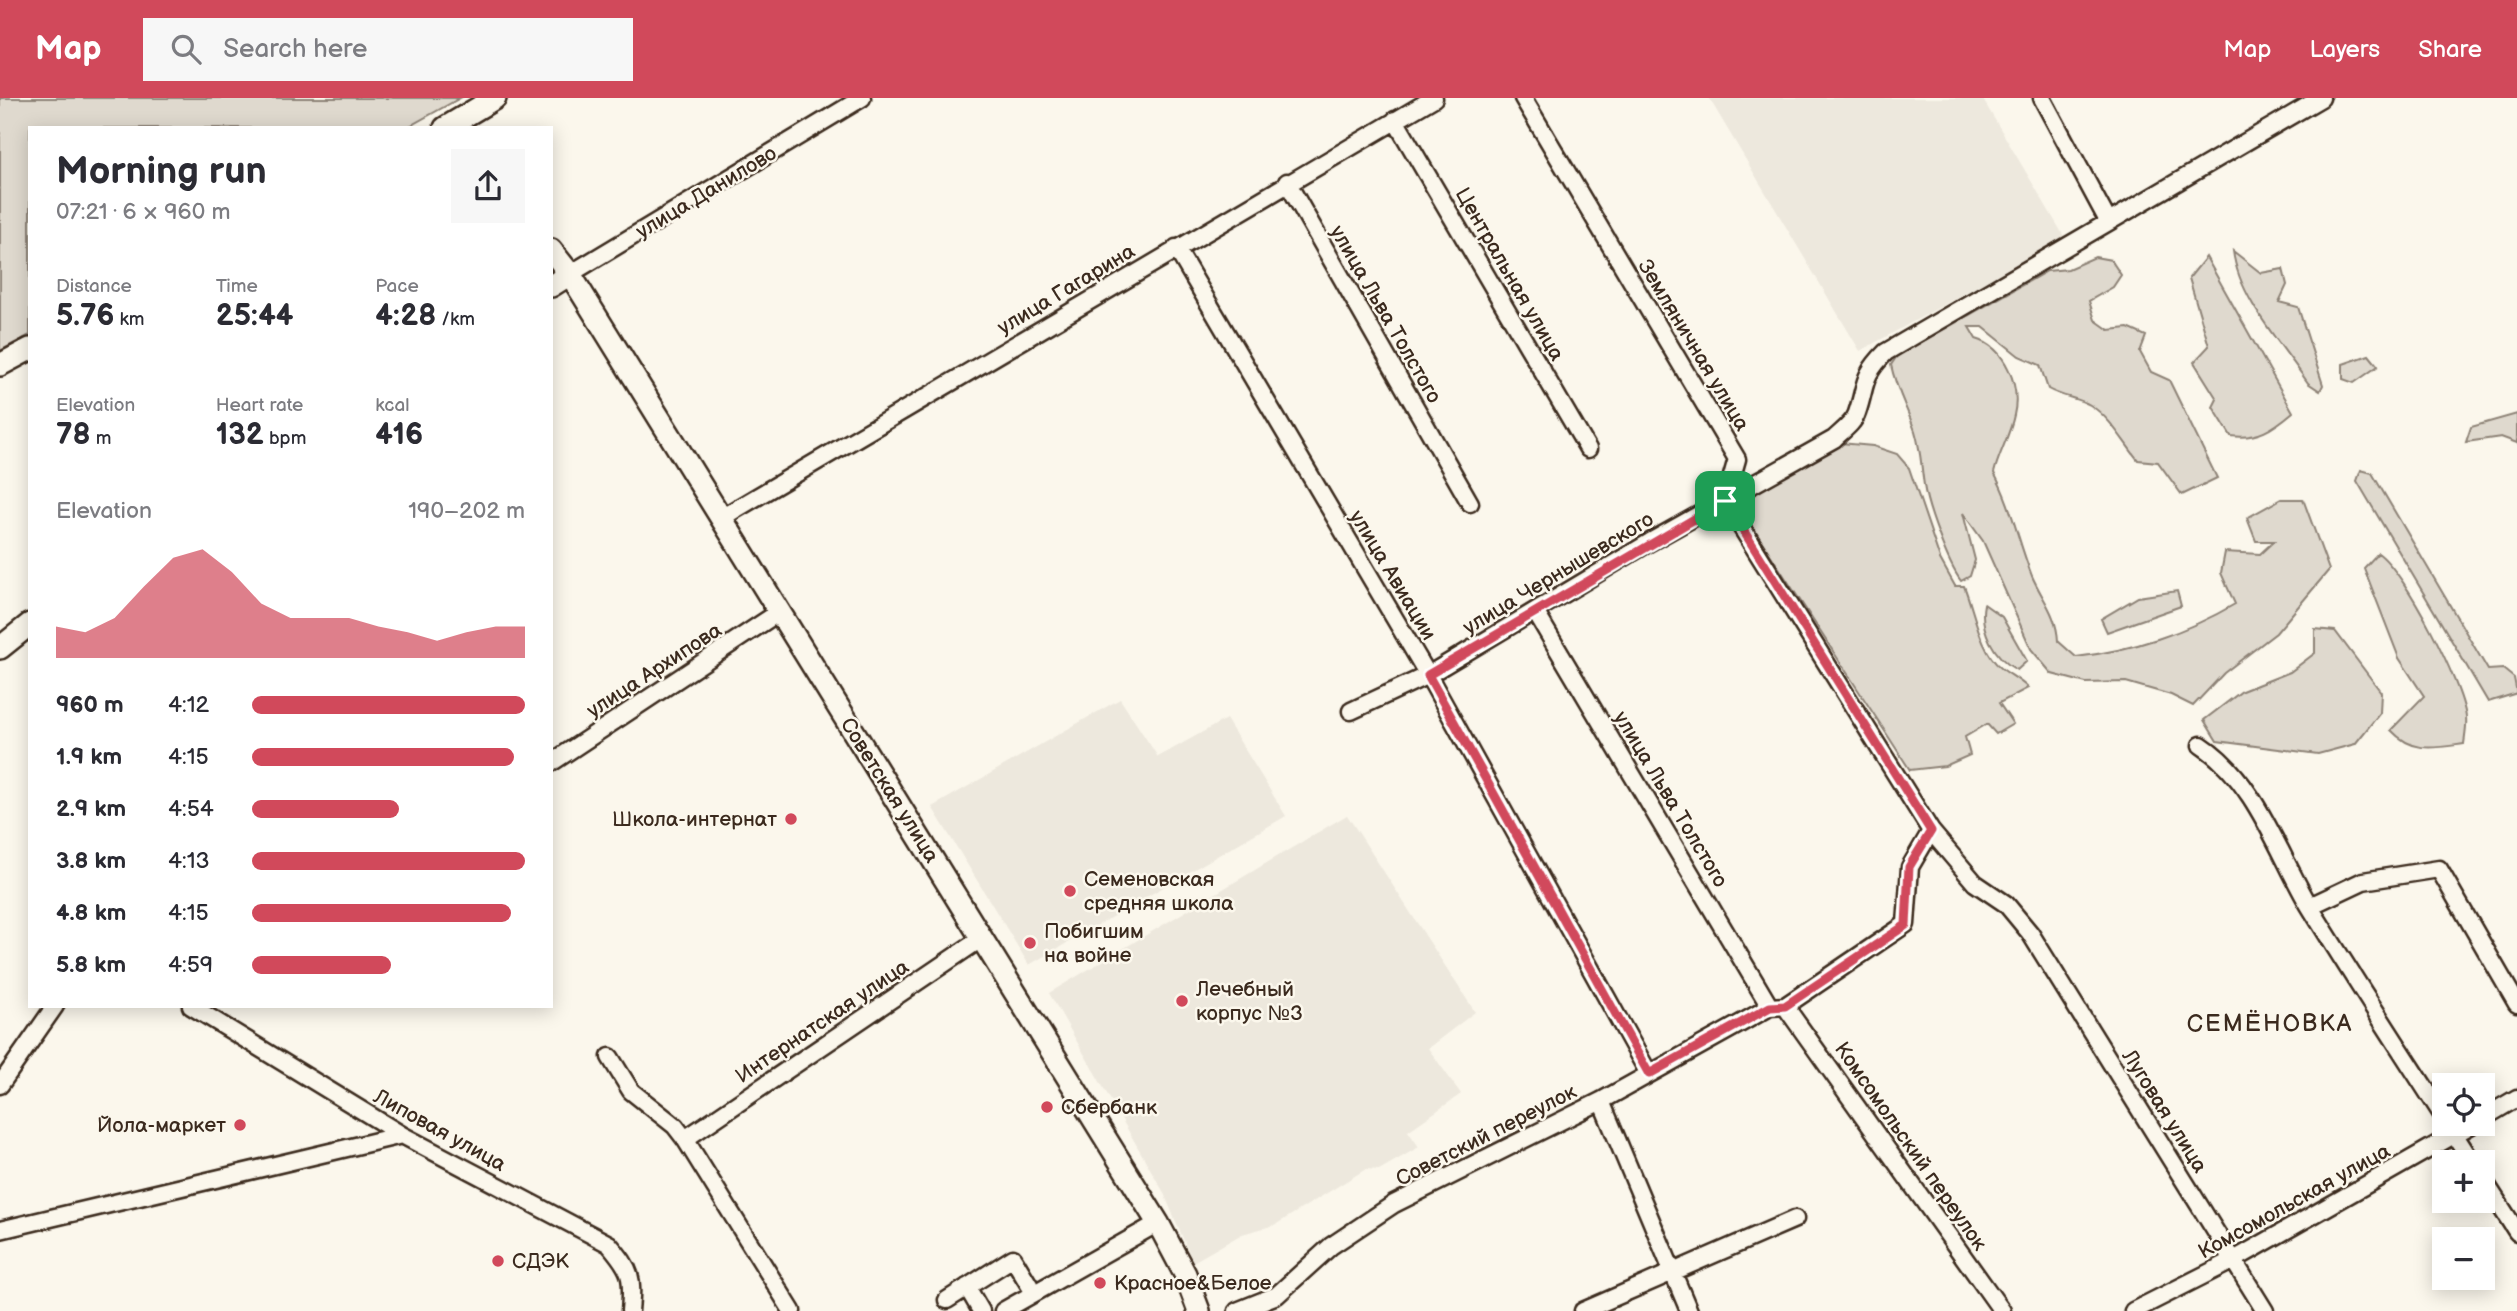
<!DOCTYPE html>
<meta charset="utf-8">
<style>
body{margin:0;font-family:"Balsamiq Sans",sans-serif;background:#f7f7f7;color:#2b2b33;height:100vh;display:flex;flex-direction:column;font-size:26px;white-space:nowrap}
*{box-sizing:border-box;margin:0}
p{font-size:23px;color:#7c7c81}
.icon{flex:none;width:38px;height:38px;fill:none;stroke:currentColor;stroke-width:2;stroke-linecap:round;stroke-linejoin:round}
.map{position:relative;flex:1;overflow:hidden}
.side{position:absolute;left:28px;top:28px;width:525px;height:882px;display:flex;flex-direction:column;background:#fff;border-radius:0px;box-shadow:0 4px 18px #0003}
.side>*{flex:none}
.buttons{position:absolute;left:2432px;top:975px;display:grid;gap:14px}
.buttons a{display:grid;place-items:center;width:63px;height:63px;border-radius:0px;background:#fff;box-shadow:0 4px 18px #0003;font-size:35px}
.pin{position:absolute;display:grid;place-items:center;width:60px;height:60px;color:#fff;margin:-30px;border-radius:14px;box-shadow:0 4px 10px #0006}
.round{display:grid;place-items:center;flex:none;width:74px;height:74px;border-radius:0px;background:#f7f7f7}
.summary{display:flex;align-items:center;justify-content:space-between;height:119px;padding:0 28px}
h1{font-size:38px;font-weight:800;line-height:52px}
.metrics{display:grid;grid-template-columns:repeat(3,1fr);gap:10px;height:119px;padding:7px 28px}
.metrics div{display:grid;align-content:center}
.metrics b{font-size:30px;font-weight:800}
.metrics small{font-size:19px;font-weight:400}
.metrics p{font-size:19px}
.chart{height:196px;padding:14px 28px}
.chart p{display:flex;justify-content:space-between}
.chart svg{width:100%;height:126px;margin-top:7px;fill:#d1495b;opacity:.7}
ul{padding:0 28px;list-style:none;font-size:23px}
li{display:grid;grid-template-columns:112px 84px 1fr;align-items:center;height:52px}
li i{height:18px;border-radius:9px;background:#d1495b}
header{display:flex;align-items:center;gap:42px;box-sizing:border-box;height:98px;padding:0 35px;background:#d1495b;color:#fff}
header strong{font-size:33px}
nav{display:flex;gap:38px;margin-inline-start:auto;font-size:24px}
.search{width:490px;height:63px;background:#f7f7f7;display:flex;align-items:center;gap:18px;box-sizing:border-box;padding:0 24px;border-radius:0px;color:#7c7c81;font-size:26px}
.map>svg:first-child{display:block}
.built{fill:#ede8dd}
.green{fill:#dfd9ce;stroke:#8d8276;stroke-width:2}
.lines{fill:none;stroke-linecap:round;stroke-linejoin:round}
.minor-casing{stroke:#3b2a1e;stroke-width:21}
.major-casing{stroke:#3b2a1e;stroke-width:26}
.minor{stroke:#fbf7ec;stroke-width:16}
.major{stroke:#fbf7ec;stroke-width:21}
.route-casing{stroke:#fff;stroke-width:14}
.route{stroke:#d1495b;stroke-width:9}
.poi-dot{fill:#d1495b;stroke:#fbf7ec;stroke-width:2.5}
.labels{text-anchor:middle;stroke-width:5;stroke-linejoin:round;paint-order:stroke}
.street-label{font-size:21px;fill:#3b2a1e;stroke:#fbf7ec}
.poi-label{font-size:21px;fill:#3b2a1e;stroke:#fbf7ec;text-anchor:start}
.quarter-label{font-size:24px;letter-spacing:2px;fill:#3b2a1e;stroke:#fbf7ec}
</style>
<header>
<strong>Map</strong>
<div class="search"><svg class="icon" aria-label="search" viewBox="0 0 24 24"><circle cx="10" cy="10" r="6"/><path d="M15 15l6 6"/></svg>Search here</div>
<nav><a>Map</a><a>Layers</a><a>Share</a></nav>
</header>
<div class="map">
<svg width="2517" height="1213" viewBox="0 0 2517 1213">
<rect width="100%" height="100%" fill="#fbf7ec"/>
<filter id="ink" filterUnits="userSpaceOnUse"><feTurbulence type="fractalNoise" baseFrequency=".0143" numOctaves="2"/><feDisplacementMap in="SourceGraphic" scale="14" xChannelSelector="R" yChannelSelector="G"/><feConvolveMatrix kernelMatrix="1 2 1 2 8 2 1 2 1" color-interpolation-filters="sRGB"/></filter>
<g filter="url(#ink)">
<path class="built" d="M1709,0H1982L2065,140L1860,253Z
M1120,601L1158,659L1226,621L1286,718L1029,867L932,709Z
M1347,717L1475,914L1428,950L1461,996L1408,1033L1419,1049L1379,1072L1366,1071L1275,1127L1242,1136L1193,1164L1163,1093L1049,895Z"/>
<path class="green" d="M0,0H460L406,30H30V237L0,253Z
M2233,153L2261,175L2283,171L2287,187L2279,204L2298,209L2323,287L2320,293L2308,285C2281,245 2239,201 2233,153Z
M2095,159L2111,162L2121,177L2113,189L2089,203L2095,222L2109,232L2128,230L2146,238L2140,254L2151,274L2169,282L2217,380L2182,397L2158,364L2138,362C2124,345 2110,319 2090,307C2078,300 2062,299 2048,291L2040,267L2019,258L1983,229H1969L1976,241C2005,249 2021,288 2014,317C2010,337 1999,355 1994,375C2012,408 2018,443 2032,478C2042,501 2057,517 2058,543L2076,559C2130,553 2188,534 2235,506L2221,475L2225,454L2260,456L2274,443H2256L2247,420L2281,401H2303L2329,472L2276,535L2224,575L2193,608L2171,597L2126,584L2086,585L2052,576L2031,551L1983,443L1963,415L1975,462L1970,478L1961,483C1948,466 1927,409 1924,387C1921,367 1921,353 1915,333C1907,310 1896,291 1891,267L1897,258L2047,173L2068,171Z
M2206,159L2293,314C2273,331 2257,342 2231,338L2213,309L2217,301L2194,264L2209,248L2189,180Z
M2369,257L2378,268L2354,285L2343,281V266Z
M2517,316V345L2501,339L2466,344L2471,329Z
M1840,345L1873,348L1897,356L1909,370L1940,461L1955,488H1964C1974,512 1980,554 2001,570C2010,577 2020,582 2028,590L1999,605L2013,626L1996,636L1987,626L1965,639L1970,657L1945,668L1910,672L1735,402Z
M2361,372L2372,375L2488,572L2503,571L2514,580L2517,595L2488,604L2357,383Z
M2378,455C2406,475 2461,584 2466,619C2467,628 2465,638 2464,646C2435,650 2413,656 2391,632L2424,598L2399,560L2364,470Z
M2177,493L2181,508L2107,534L2101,521L2138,499Z
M1984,506L2002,519L2027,563L2017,572C1994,560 1979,531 1984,506Z
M2315,531L2335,533L2381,594L2380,615L2355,646L2318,656L2217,643L2204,622L2242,593L2290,574L2315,555Z"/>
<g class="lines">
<g class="minor-casing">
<path id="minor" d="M1523,0L1737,361L1725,403L1931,733L1975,785L2006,806L2030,835L2265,1213
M2042,0L2108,123
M1395,22L1588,351
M1287,84L1470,405
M1176,150L1428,577L1649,976
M570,176L862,0
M721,420L1434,0
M1536,515L1770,909
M1351,613L1428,577L1650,444L1834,341C1841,334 1854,325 1857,315C1867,286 1861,279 1886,254L2321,0
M2201,647C2256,683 2278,755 2310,809C2354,881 2400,951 2445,1021
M551,665L779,514
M2310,808L2363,783L2439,771L2517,906
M191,908L402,1037L609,1146C632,1173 633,1179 630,1213
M1785,908L2002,1213
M610,959L631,993L675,1028L685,1041L792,1213
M0,987L55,908
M1601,1003L1689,1213
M2483,1020L2517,1000
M2449,1028L2472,1064
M685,1041L982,840
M2483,1081L2517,1134
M0,1132L402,1037
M967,1189L981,1213
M947,1202L1013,1160L1034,1195
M1003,1213L1158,1125
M1237,1213L1277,1197L1331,1148L1394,1106L1601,1003L1770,909L1785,908L1906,826L1910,769L1931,733
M1583,1213L1795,1121
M2133,1213L2232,1163L2473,1026"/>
</g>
<g class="major-casing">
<path id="major" d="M445,30L495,0
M551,152L570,176L1158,1125L1185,1176L1199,1213
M551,188L570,176
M0,267L30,251
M0,550L30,526"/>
</g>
<use href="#minor" class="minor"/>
<use href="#major" class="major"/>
</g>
</g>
<g class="lines" filter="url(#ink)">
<g class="route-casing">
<path id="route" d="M1725,403L1931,733L1909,769L1906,827L1785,908L1770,909L1649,976L1428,577Z"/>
</g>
<use href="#route" class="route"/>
</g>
<g class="poi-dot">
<circle cx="791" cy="721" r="7"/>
<circle cx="1070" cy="793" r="7"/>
<circle cx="1030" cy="845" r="7"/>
<circle cx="1182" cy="903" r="7"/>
<circle cx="1047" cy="1009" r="7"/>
<circle cx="240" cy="1027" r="7"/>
<circle cx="498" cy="1163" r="7"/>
<circle cx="1100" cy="1185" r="7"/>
</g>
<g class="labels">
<g class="street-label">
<text transform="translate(706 94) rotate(-31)" y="7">улица Данилово</text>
<text transform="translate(1510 176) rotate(60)" y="7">Центральная улица</text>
<text transform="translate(1066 191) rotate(-31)" y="7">улица Гагарина</text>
<text transform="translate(1386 216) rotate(60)" y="7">улица Льва Толстого</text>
<text transform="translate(1694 247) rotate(59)" y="7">Земляничная улица</text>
<text transform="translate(1558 475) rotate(-31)" y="7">улица Чернышевского</text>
<text transform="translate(1393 477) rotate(59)" y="7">улица Авиации</text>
<text transform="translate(654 572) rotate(-33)" y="7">улица Архипова</text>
<text transform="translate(890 692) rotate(58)" y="7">Советская улица</text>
<text transform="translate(1671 701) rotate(59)" y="7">улица Льва Толстого</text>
<text transform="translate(822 923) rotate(-34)" y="7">Интернатская улица</text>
<text transform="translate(2165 1013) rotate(58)" y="7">Луговая улица</text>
<text transform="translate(440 1032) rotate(29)" y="7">Липовая улица</text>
<text transform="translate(1486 1037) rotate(-27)" y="7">Советский переулок</text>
<text transform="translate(1911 1048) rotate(55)" y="7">Комсомольский переулок</text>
<text transform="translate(2294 1103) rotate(-29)" y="7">Комсомольская улица</text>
</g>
<g class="poi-label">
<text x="777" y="728" text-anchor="end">Школа-интернат</text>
<text x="1084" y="788">Семеновская<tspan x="1084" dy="24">средняя школа</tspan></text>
<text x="1044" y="840">Побигшим<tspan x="1044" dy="24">на войне</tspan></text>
<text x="1196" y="898">Лечебный<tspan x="1196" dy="24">корпус №3</tspan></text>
<text x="1061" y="1016">Сбербанк</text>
<text x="226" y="1034" text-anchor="end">Йола-маркет</text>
<text x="512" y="1170">СДЭК</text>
<text x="1114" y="1192">Красное&amp;Белое</text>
</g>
<g class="quarter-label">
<text x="2270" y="933">СЕМЁНОВКА</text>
</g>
</g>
</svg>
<div class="buttons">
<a><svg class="icon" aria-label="locate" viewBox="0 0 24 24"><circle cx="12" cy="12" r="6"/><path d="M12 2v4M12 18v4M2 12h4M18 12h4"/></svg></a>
<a>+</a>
<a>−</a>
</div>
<div class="pin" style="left:1725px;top:403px;background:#1e9e55"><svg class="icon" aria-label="arrive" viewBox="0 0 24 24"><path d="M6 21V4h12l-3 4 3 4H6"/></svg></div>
<section class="side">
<div class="summary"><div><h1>Morning run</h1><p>07:21 · 6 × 960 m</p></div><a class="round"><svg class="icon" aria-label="share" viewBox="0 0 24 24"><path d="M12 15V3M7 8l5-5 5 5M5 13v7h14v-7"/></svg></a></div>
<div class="metrics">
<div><p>Distance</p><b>5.76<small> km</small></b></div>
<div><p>Time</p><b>25:44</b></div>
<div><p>Pace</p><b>4:28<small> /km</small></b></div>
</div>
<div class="metrics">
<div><p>Elevation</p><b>78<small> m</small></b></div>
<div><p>Heart rate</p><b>132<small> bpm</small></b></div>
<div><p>kcal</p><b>416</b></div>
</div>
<div class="chart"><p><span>Elevation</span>190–202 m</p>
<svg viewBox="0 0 160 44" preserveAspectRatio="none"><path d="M0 44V33L10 35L20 30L30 19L40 9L50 6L60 14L70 25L80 30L90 30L100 30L110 33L120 35L130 38L140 35L150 33L160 33V44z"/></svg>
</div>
<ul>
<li><b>960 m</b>4:12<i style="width:100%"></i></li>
<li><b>1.9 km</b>4:15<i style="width:96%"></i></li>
<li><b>2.9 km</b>4:54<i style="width:54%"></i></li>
<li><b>3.8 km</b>4:13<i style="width:100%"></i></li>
<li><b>4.8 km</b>4:15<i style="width:95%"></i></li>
<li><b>5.8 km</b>4:59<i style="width:51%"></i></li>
</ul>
</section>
</div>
